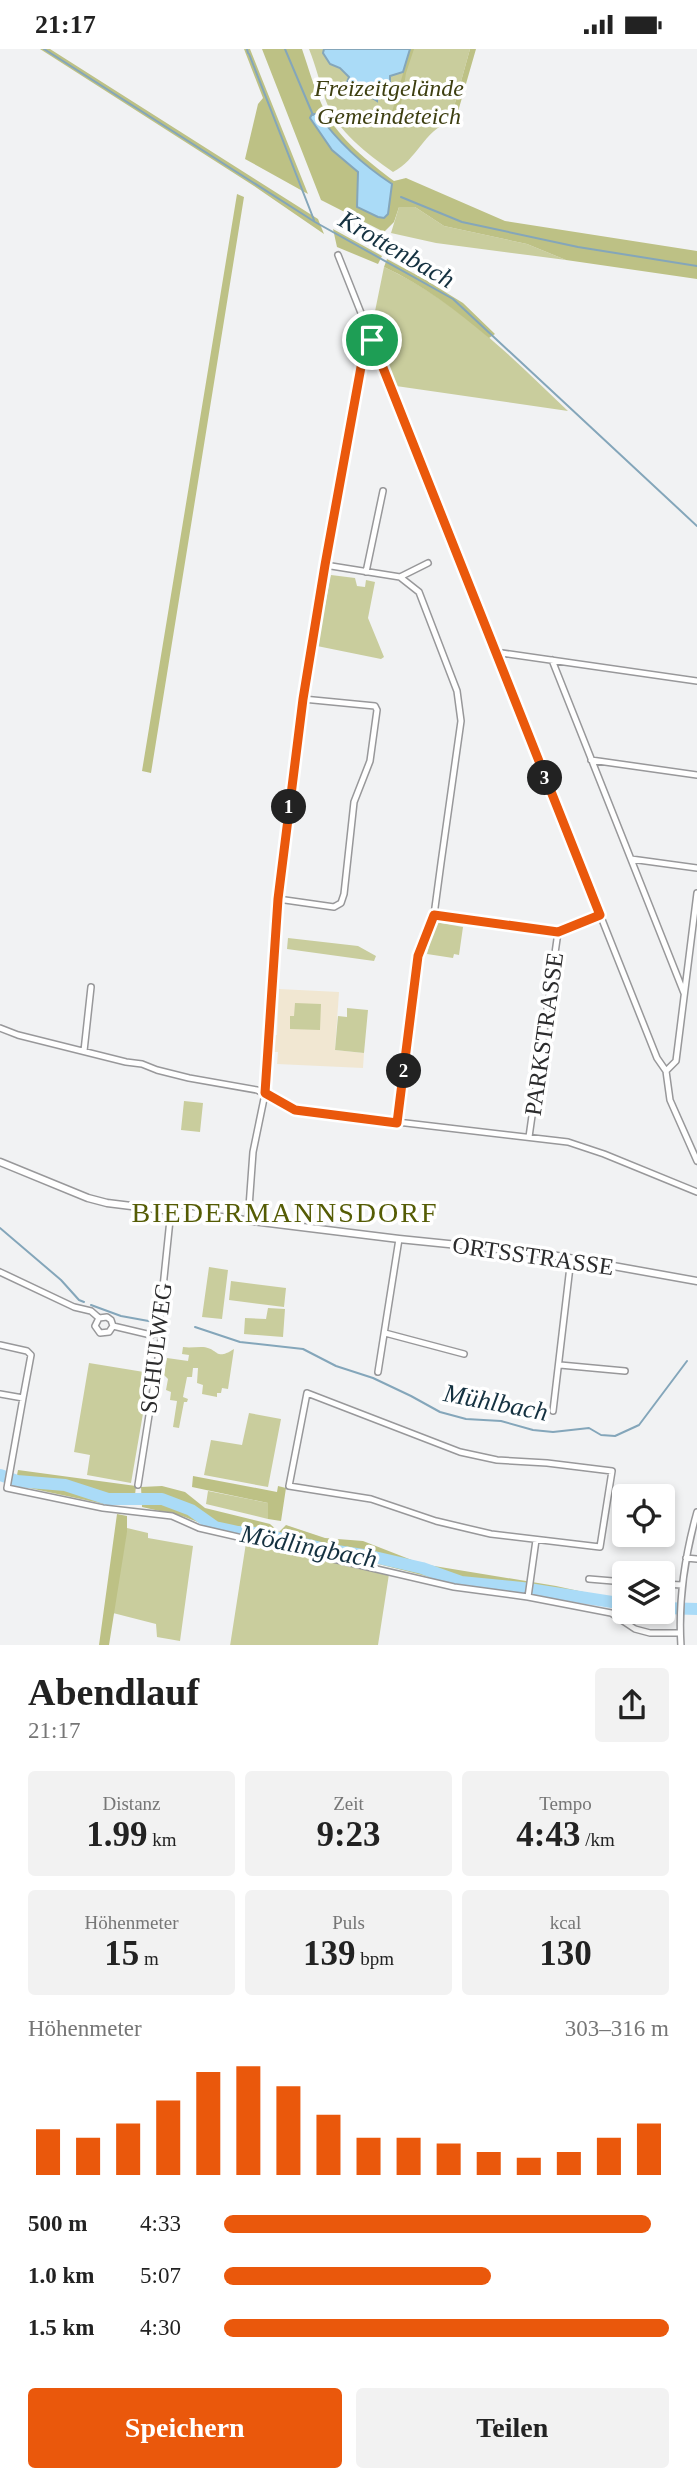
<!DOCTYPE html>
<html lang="de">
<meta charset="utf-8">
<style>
body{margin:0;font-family:Georgia,serif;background:#f2f2f2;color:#222;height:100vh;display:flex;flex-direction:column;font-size:26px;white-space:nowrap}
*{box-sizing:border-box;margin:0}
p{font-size:23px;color:#767676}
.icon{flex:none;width:38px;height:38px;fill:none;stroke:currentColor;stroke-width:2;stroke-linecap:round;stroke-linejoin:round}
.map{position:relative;height:1596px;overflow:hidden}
.drawer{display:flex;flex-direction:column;background:#fff;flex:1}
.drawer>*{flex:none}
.buttons{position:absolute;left:612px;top:1435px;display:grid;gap:14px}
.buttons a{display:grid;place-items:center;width:63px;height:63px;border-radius:7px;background:#fff;box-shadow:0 4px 10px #0003;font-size:35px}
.pin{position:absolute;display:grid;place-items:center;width:60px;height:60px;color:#fff;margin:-30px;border:4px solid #fff;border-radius:50%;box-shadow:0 2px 7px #0007}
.km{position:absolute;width:35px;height:35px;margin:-18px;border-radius:50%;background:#222;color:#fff;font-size:19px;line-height:35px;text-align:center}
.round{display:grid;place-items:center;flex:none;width:74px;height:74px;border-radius:7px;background:#f2f2f2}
.overview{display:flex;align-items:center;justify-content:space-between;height:119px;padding:0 28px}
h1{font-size:38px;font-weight:600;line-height:52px}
.stats{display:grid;grid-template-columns:repeat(3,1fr);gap:10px;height:119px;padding:7px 28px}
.stats div{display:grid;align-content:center;border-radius:7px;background:#f2f2f2;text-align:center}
.stats b{font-size:35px;font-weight:600}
.stats small{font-size:19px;font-weight:400}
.stats p{font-size:19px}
.chart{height:196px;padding:14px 28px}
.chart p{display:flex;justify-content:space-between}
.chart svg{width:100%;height:126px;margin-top:7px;stroke:#ea580c;stroke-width:6}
.action{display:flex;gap:14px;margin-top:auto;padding:14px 28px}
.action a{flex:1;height:80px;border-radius:7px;background:#ea580c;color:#fff;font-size:28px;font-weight:600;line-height:80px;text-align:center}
.action a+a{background:#f2f2f2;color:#222}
ul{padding:0 28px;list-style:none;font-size:23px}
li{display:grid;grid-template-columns:112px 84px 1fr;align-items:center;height:52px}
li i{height:18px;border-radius:9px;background:#ea580c}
.status{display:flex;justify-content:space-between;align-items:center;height:49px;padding:0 35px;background:#fff;direction:ltr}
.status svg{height:19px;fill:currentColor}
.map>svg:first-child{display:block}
.education{fill:#f1e7d2}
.green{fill:#c9cd9d}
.forest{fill:#bdc185;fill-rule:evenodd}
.water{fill:#aadbf7;stroke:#84a6ba;stroke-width:2}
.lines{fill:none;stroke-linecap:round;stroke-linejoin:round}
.stream{stroke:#84a6ba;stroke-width:2}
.river{stroke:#aadbf7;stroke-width:12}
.minor-casing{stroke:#98989a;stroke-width:8}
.tertiary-casing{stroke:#98989a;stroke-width:9}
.minor{stroke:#fff;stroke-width:5}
.tertiary{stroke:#fff;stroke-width:6}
.route-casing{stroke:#fff;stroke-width:14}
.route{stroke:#ea580c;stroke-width:9}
.labels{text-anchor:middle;stroke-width:7;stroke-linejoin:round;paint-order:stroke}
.park-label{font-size:24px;font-style:italic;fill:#3e3f11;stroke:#fff}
.street-label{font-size:24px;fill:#2c2c2d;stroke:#fff}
.water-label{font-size:26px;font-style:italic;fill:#143140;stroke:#fff}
.quarter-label{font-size:28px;letter-spacing:2px;fill:#555c05;stroke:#fff}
</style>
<div class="status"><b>21:17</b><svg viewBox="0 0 49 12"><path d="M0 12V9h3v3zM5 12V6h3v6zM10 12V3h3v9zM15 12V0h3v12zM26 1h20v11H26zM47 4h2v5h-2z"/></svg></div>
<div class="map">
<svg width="697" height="1597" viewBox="0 0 697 1597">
<rect width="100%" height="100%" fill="#f1f2f3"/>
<path class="education" d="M279,940L339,943L335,1001L364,1004L363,1019L277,1015L278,1003H272L274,986H277Z"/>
<path class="green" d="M309,0H470L450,72C424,82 417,111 393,123C367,105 337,82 326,52C320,35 316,17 309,0Z
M399,158H415L444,177L527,195L566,211L436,194L391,184Z
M384,218C456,251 511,308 568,362L396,337L372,277Z
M331,526L355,529L357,537L365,538L366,531L375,533L368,569L384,608L381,610L317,597Z
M435,873L463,878L459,906L454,905L453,909L427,905Z
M288,889L358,897L376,907L374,912L287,900Z
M295,954L321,955L320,981L290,980V967H294Z
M347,959L368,961L364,1004L335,1001L338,967L347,968Z
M184,1052L203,1054L200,1083L181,1081Z
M209,1218L228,1221L222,1270L202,1268Z
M231,1232L286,1239L284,1258L229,1251Z
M268,1259L285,1260L283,1288L244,1285L245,1269L266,1270Z
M183,1298C189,1299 195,1298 201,1298C219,1298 214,1313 234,1300L228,1340L222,1339L221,1344H217V1348L202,1345L203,1336L197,1334L198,1319H193L192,1328H187L183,1348L188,1350L187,1353H184L179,1379L173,1378L177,1352L170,1351L171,1343L166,1341L168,1330L164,1326L167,1309L188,1312L189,1306L182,1305Z
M89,1314L150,1324L131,1434L87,1426L90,1406L74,1403Z
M249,1364L281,1370L268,1438L204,1426L211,1391L242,1396Z
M208,1442L268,1454V1470L206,1455Z
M127,1479L148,1484V1489L193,1497L180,1592L157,1588L156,1575L113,1564Z
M246,1494L389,1525L378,1596L230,1597Z"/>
<path class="forest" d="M40,0H50L318,170L324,185L254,137Z
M244,0H250L308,145L245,110L258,55L263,49Z
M262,0H302C309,20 315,43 325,62C339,90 369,113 394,132L406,129L505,172L697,202V230L566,211L527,195L444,177L415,158H399L394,173L384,183L321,151ZM318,65C338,93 362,116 391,135L359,137L358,123Z
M410,0H414L406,24L399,67L392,63Z
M470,0H476L455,73L450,72Z
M237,145L244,148L151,724L142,722Z
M333,180L382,207L378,215L337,198Z
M387,210L424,230L463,254L495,285L489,289C456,261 423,236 384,218Z
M18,1421L136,1437L134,1455L109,1456L15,1436Z
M193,1427L277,1443L278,1437L286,1439L281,1472L268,1470V1454L192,1438Z
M162,1437L185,1443L205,1459L270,1475L279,1483L286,1476L325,1489L363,1492L422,1515L556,1537L625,1552V1560L544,1546L461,1536L343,1506L216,1480L182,1467L142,1458L141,1438Z
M117,1465L127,1467V1483L109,1596H99Z"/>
<path class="water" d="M324,0H410L403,23L390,27V37L382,35L377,38V52L347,33L349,28L340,19L330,15L323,4Z
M312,65H318C338,93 363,116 392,135L388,165L384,169L378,168L357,158L358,123L332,101L310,69Z"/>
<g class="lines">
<path class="stream" d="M44,0L315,173L453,250L697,477
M247,0L248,4
M285,0L313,66
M249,5L314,171
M401,148L462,173L578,198L697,217
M0,1179L61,1231L79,1251L84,1253
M91,1256L121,1267L154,1273
M195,1278L240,1293L303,1300L336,1317L373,1329L411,1347L440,1363L466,1370L501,1372L533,1381L553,1383L589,1379L601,1386L615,1387L639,1376L687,1312"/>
<path class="river" d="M0,1426L17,1432L65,1436L108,1450H162L191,1461L215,1478L238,1483L257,1484L330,1501L370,1507L422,1519L461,1533L522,1539L625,1555
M663,1559L697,1560"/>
<g class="minor-casing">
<path id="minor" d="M338,206L657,1009L666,1022L670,1051L697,1112
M325,516L400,528L419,543L457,642L461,672L441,814L434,866L418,907L397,1074
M366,523L383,442
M400,528L428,514
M495,603L697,632
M552,611L684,944
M591,711L697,726
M631,810L697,819
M278,850L334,858L341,854L344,845L354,753L370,712L377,661L375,657L303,650
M434,866L558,883L600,866
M0,979L18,986L126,1013L142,1015L157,1021L189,1029L257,1041L295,1061L568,1093L604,1105L697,1143
M84,1002L91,938
M666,1022L676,1012L697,844
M529,1088L558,883
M248,1172L253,1103L266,1040V1018L278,850L303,650L325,516L365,296L372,291
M0,1223L74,1258L91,1262L99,1269L107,1268L111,1271L113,1277L151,1286L154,1285L159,1277
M99,1269L95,1277L100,1284L109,1283L113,1277
M385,1284L464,1305
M0,1296L27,1302L31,1306L23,1349L0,1345
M560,1316L625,1322
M378,1323L399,1190
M307,1344L460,1403L497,1411L547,1414L612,1422L600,1498L491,1485L436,1472L371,1450L289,1437Z
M23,1349L7,1439L103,1459L172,1467L199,1479L454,1538L528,1548L611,1564L635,1580L650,1584H680
M553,1362L571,1209
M138,1436L161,1290L159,1277L171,1161
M686,1509L697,1510
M589,1530L625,1533
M663,1535L682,1536
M528,1548L536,1491
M681,1597C678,1551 685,1506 697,1463"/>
</g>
<g class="tertiary-casing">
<path id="tertiary" d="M0,1113L88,1149L107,1154L399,1190L546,1205L697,1232"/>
</g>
<use href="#minor" class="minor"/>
<use href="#tertiary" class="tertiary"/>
</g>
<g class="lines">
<g class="route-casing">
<path id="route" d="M372,291L600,866L558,883L434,866L418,907L397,1074L295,1061L265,1044L278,850L303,650L325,516L365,296Z"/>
</g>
<use href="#route" class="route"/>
</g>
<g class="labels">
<g class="park-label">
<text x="389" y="47">Freizeitgelände<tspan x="389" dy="28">Gemeindeteich</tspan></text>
</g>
<g class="street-label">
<text transform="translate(544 985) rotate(-82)" y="8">PARKSTRASSE</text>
<text transform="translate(533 1207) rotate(8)" y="8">ORTSSTRASSE</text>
<text transform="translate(156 1299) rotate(-83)" y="8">SCHULWEG</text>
</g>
<g class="water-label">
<text transform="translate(397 200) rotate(30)" y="9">Krottenbach</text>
<text transform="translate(496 1353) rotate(11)" y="9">Mühlbach</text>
<text transform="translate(309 1497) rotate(11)" y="9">Mödlingbach</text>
</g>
<g class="quarter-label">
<text x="285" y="1173">BIEDERMANNSDORF</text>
</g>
</g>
</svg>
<div class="buttons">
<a><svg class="icon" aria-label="locate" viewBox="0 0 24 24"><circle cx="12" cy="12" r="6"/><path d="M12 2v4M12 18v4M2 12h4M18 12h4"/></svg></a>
<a><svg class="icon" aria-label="layers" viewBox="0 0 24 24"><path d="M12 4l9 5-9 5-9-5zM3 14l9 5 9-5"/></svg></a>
</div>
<div class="pin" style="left:372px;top:291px;background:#1e9e55"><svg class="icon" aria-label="arrive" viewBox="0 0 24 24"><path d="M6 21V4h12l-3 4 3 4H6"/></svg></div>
<b class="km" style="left:289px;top:758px">1</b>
<b class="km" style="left:404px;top:1022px">2</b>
<b class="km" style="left:545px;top:729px">3</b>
</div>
<section class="drawer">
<div class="overview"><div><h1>Abendlauf</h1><p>21:17</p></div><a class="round"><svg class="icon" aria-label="share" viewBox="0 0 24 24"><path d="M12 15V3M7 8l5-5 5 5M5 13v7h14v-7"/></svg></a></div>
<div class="stats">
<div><p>Distanz</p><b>1.99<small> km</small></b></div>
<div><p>Zeit</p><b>9:23</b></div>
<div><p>Tempo</p><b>4:43<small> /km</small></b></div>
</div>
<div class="stats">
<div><p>Höhenmeter</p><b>15<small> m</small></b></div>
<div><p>Puls</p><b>139<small> bpm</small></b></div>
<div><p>kcal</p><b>130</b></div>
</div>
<div class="chart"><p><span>Höhenmeter</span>303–316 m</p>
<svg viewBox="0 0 160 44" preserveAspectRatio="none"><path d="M5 44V28M15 44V31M25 44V26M35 44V18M45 44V8M55 44V6M65 44V13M75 44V23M85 44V31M95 44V31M105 44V33M115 44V36M125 44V38M135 44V36M145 44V31M155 44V26"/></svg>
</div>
<ul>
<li><b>500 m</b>4:33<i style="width:96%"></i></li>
<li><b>1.0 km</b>5:07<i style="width:60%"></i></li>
<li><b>1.5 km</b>4:30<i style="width:100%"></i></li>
</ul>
<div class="action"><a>Speichern</a><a>Teilen</a></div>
</section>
